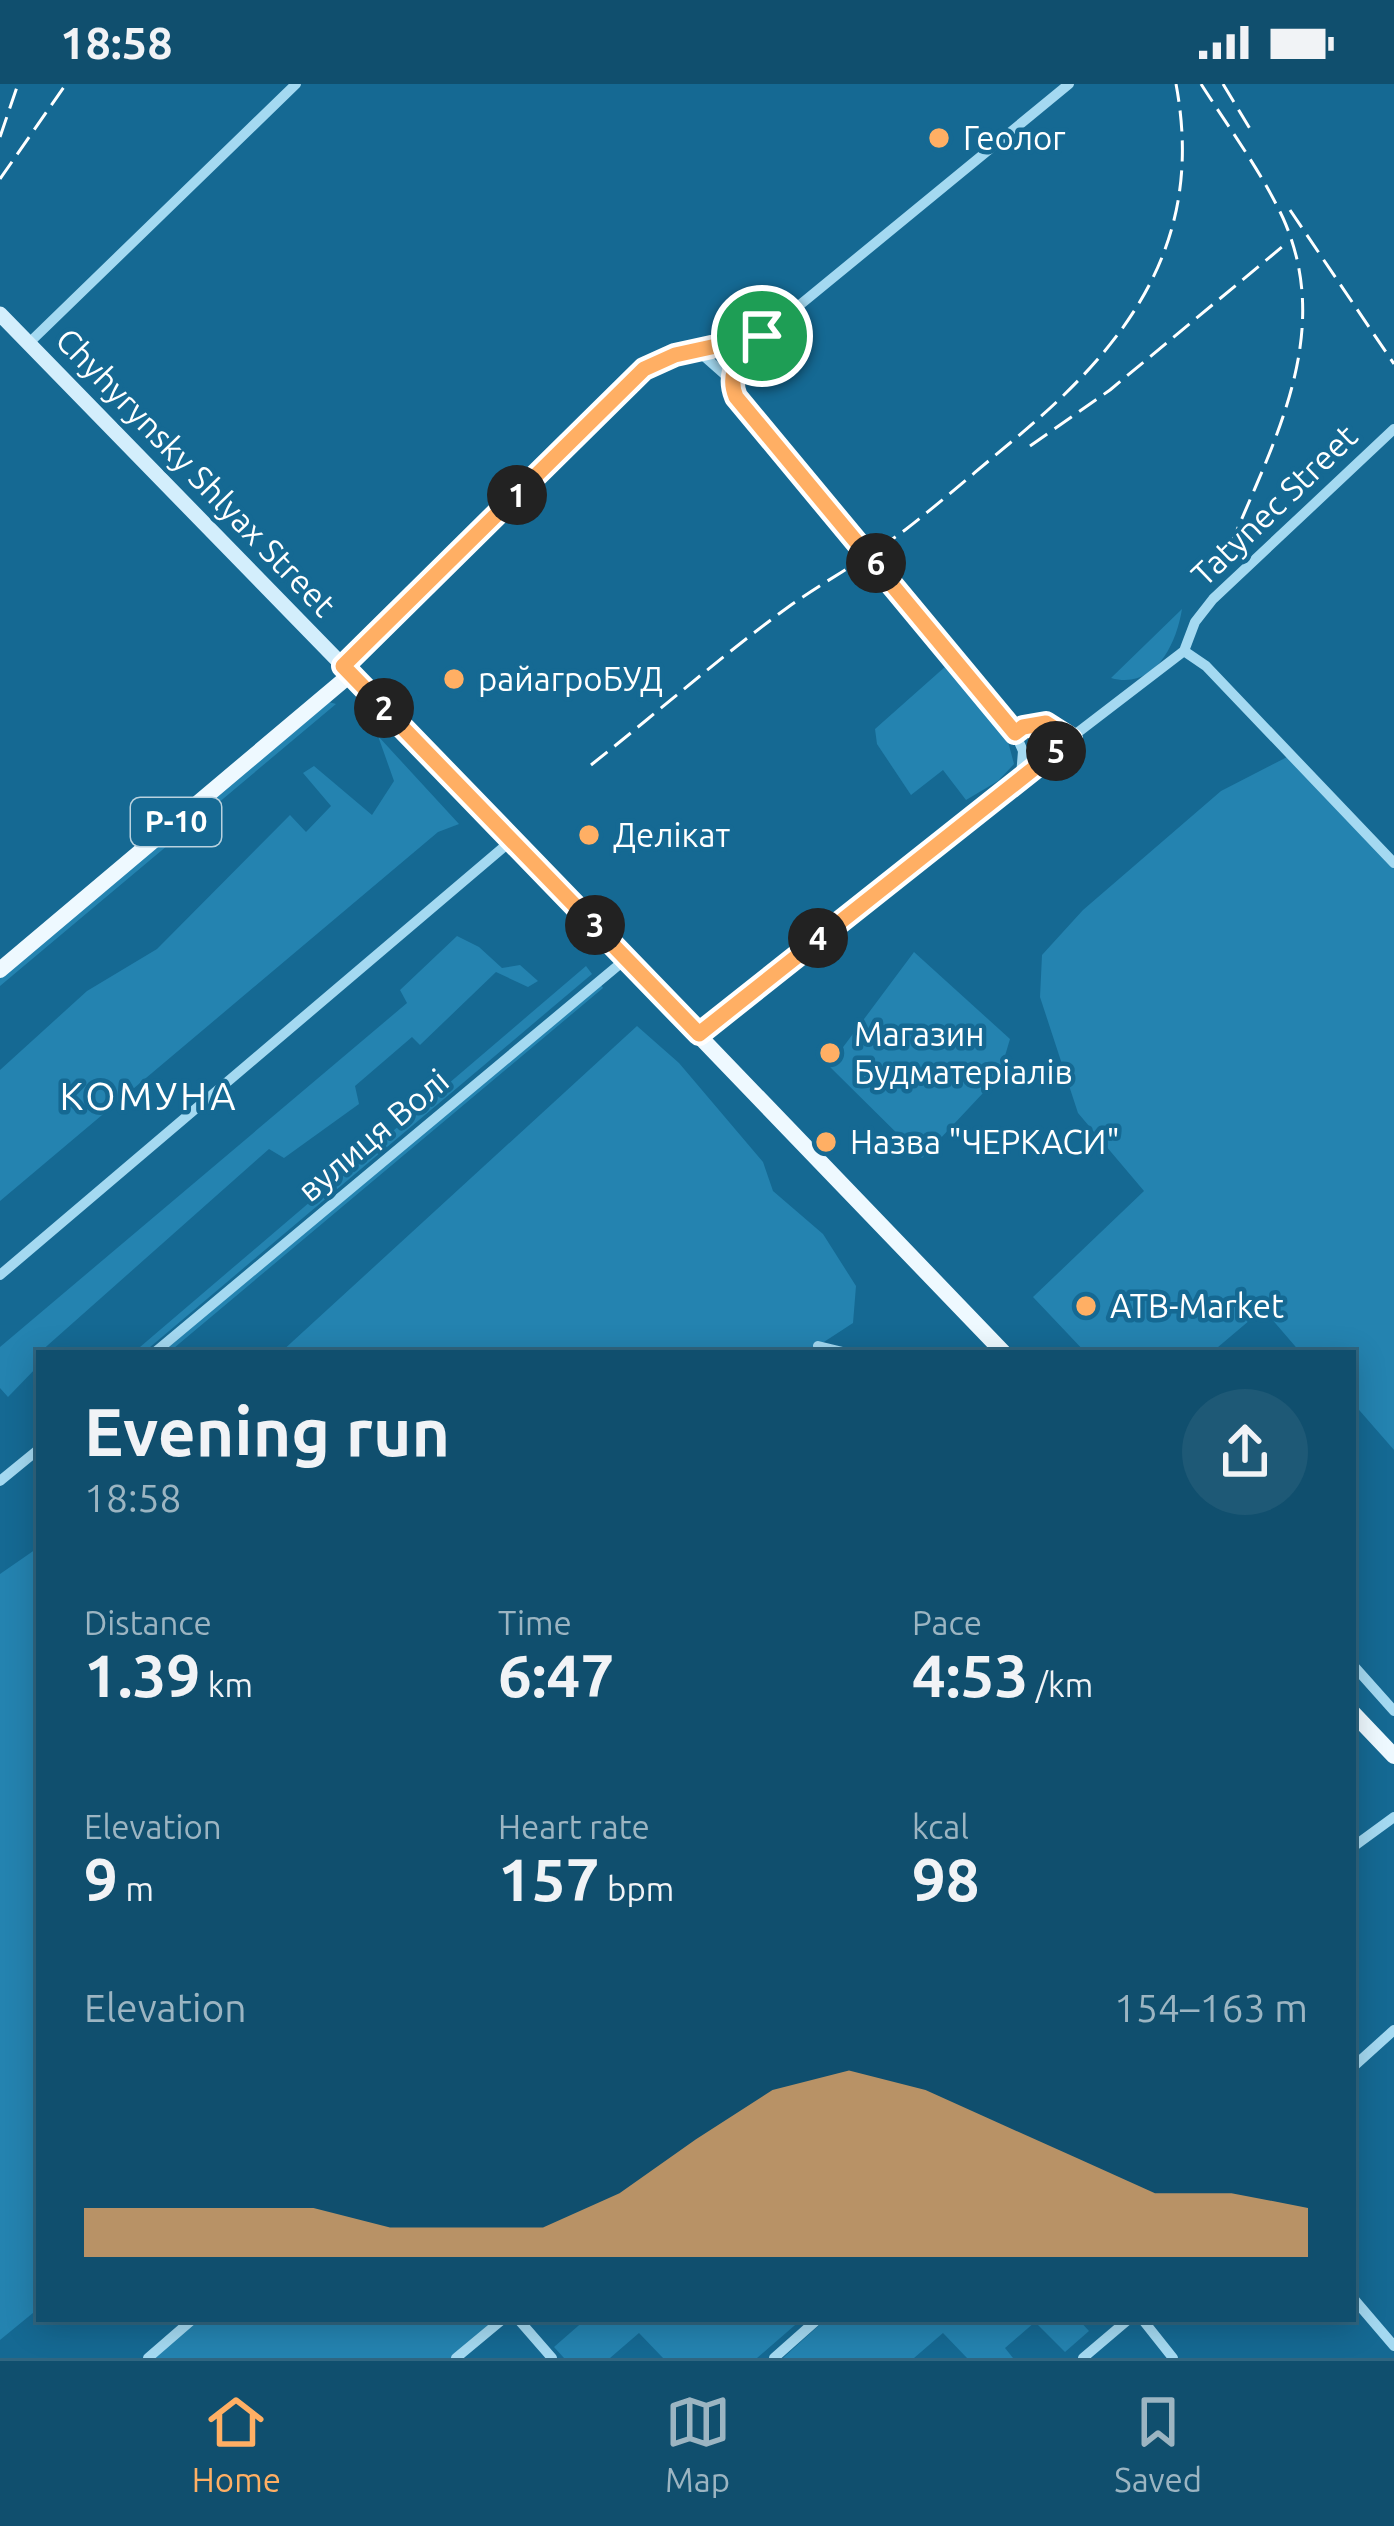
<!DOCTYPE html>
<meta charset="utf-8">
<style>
body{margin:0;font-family:Ubuntu,sans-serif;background:#1e5976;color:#f1f3f6;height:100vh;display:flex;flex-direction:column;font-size:45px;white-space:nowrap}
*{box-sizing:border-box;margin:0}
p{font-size:39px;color:#9cb5c2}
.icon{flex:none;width:66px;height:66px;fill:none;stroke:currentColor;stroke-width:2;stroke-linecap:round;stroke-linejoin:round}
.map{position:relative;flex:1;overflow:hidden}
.panel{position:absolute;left:36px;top:1266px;width:1320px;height:972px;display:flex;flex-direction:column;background:#104f6e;border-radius:0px;box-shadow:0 6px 30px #0003,0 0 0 3px #306681}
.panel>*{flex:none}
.pin{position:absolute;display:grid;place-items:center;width:102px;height:102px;color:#fff;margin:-51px;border:6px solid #fff;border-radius:50%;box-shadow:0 3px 12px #0007}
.km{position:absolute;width:60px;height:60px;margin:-30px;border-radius:50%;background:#222;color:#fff;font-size:33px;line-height:60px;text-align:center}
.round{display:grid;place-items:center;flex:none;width:126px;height:126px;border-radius:63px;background:#1e5976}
.head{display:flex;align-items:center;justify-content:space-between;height:204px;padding:0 48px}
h1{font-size:66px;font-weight:600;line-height:90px}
.figures{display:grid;grid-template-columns:repeat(3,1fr);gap:18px;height:204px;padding:12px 48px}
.figures div{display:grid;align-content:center}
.figures b{font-size:60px;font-weight:600}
.figures small{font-size:33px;font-weight:400}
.figures p{font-size:33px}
.chart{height:336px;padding:24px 48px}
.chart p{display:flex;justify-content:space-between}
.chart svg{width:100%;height:216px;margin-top:12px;fill:#ffaf64;opacity:.7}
.status{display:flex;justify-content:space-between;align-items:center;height:84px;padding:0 60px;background:#104f6e;direction:ltr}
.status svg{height:33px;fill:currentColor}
.tab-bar{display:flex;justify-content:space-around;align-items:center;height:168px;border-top:3px solid #306681;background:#104f6e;font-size:33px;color:#9cb5c2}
.tab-bar a{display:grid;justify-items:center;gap:6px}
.tab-bar .on{color:#ffaf64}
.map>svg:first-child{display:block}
.green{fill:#2483b0}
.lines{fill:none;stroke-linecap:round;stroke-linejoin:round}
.minor{stroke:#a4d9f1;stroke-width:10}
.secondary{stroke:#d3eefc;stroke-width:15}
.primary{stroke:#eef9ff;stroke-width:16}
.rail{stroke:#fff;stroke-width:3;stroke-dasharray:21 9;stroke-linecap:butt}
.route-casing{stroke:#fff;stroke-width:24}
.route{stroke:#ffaf64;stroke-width:15}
.poi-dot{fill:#ffaf64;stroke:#156993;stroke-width:4.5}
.labels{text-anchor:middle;stroke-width:9;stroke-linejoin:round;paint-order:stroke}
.shield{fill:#156993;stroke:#b9d2df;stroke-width:3}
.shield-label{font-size:30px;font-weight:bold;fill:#fff}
.poi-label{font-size:33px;fill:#fff;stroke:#156993;text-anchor:start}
.street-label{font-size:33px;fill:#fff;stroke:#156993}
.quarter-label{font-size:39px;letter-spacing:3px;fill:#fff;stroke:#156993}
</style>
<div class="status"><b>18:58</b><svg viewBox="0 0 49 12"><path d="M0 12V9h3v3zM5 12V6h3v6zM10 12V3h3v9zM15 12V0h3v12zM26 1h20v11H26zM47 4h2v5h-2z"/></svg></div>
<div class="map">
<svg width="1394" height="2274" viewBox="0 0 1394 2274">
<rect width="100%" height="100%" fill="#156993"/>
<path class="green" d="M1182,525C1176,562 1154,606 1111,594Z
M946,582L1006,650L1014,680L998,697L966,716L943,686L911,711L877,660L875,645Z
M329,618L336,620L0,902V893Z
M378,652L459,740L438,748L0,1117V986L87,907L157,865L290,731L306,748L331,722L303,689L314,682L372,731L394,697Z
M1291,671L1394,777V1366L1353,1319V1269H1301L1263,1225L1211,1269H1086L1033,1213L1144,1107L1078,1029L1040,913L1042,871L1083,826L1221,707Z
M457,852L479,863L502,884L520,881L538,897L528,903L496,888L420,961L412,953L355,1002L359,1020L284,1074L269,1065L39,1269V1281L8,1313L0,1304V1263L407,919L400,906Z
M914,868L1010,955L999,992L922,1074L829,982Z
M586,882L592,890L143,1269H133Z
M600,899L603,904L168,1269H158Z
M637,942L679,979L763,1078L773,1107L823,1150L856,1202L853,1239L807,1269H280Z
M39,1463V2224L0,2256V1490Z
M193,2235H503L456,2274H148Z
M586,2235H802L757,2274H663L639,2249L610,2274H564L554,2263Z
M826,2235H1078L1089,2247L1065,2268L1035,2238L1005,2264L1013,2274H967L943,2249L914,2274H783Z"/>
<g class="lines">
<path class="minor" d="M29,259L296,0
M697,266L731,296
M1184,567L1206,582L1394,779
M343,582L643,285L675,271L759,252
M1015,649L1023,643L1046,639L1071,655
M1021,692L1023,667L1015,649L736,313C725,285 743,269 762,252L1069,0
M699,949L1021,692L1184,567L1195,538L1213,515L1394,345
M0,1191L512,756
M818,1262L847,1269
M154,1269L627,874
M0,1397L39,1365
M1353,1581L1394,1627
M1353,1763L1394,1733
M1353,1983L1394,1946
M1353,2214L1394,2262
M518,2235L552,2274
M1142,2235L1173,2274
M148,2274L193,2235
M456,2274L503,2235
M774,2274L818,2235
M1083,2274L1129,2235"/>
<path class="secondary" d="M0,230L351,590"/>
<path class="primary" d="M0,886L351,590L1004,1269
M1353,1629L1394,1672"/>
<path class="rail" d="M1201,0C1229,44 1261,87 1283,134C1334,248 1275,355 1231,460
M1223,0L1252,48
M0,53L18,0
M0,95L66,0
M1290,126L1394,280
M1030,362L1110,306L1282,163
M591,681C658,628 722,571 791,521C828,495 869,473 905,446C941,418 975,388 1010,359C1127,262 1206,160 1176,0"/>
</g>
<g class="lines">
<g class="route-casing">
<path id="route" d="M762,252C743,269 725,286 736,313L1015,649L1023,643L1046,639L1071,655L699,950L343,582L644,285L675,271Z"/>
</g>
<use href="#route" class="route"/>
</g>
<g class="poi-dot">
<circle cx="939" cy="54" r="12"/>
<circle cx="454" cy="595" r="12"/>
<circle cx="589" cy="751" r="12"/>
<circle cx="830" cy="969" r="12"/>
<circle cx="826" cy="1058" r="12"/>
<circle cx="1086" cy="1222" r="12"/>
</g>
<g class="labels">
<rect class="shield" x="131" y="714" width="90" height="48" rx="9"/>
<g class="shield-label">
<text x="176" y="748">Р-10</text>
</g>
<g class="poi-label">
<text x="963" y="66">Геолог</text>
<text x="478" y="607">райагроБУД</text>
<text x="613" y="763">Делікат</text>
<text x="854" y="962">Магазин<tspan x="854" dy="38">Будматеріалів</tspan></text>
<text x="850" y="1070">Назва "ЧЕРКАСИ"</text>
<text x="1110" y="1234">ATB-Market</text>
</g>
<g class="street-label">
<text transform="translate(196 388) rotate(46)" y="12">Chyhyrynsky Shlyax Street</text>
<text transform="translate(1274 421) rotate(-44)" y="12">Tatynec Street</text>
<text transform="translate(373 1051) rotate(-40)" y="12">вулиця Волі</text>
</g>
<g class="quarter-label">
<text x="149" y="1026">КОМУНА</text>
</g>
</g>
</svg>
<div class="pin" style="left:762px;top:252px;background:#1e9e55"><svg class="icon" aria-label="arrive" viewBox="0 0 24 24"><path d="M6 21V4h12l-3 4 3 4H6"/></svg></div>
<b class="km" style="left:517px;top:411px">1</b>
<b class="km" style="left:384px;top:624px">2</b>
<b class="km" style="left:595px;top:841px">3</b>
<b class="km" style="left:818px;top:854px">4</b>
<b class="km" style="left:1056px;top:667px">5</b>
<b class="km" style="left:876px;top:479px">6</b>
<section class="panel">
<div class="head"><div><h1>Evening run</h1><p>18:58</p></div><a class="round"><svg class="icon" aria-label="share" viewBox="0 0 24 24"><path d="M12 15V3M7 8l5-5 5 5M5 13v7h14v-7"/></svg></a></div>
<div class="figures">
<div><p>Distance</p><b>1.39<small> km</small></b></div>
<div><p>Time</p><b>6:47</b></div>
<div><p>Pace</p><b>4:53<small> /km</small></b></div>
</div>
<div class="figures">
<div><p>Elevation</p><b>9<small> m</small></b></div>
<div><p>Heart rate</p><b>157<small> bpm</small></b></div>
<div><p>kcal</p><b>98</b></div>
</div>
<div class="chart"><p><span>Elevation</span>154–163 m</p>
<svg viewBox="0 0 160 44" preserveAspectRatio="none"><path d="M0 44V34L10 34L20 34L30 34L40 38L50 38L60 38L70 31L80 20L90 10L100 6L110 10L120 17L130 24L140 31L150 31L160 34V44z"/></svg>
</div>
</section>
</div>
<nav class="tab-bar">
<a class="on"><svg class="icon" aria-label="home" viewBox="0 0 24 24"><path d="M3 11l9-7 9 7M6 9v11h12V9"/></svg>Home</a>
<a><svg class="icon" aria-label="map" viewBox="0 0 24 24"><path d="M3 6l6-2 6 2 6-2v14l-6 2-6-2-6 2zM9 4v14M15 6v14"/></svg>Map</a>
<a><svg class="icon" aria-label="saved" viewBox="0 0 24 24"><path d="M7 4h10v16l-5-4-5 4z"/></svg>Saved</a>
</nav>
